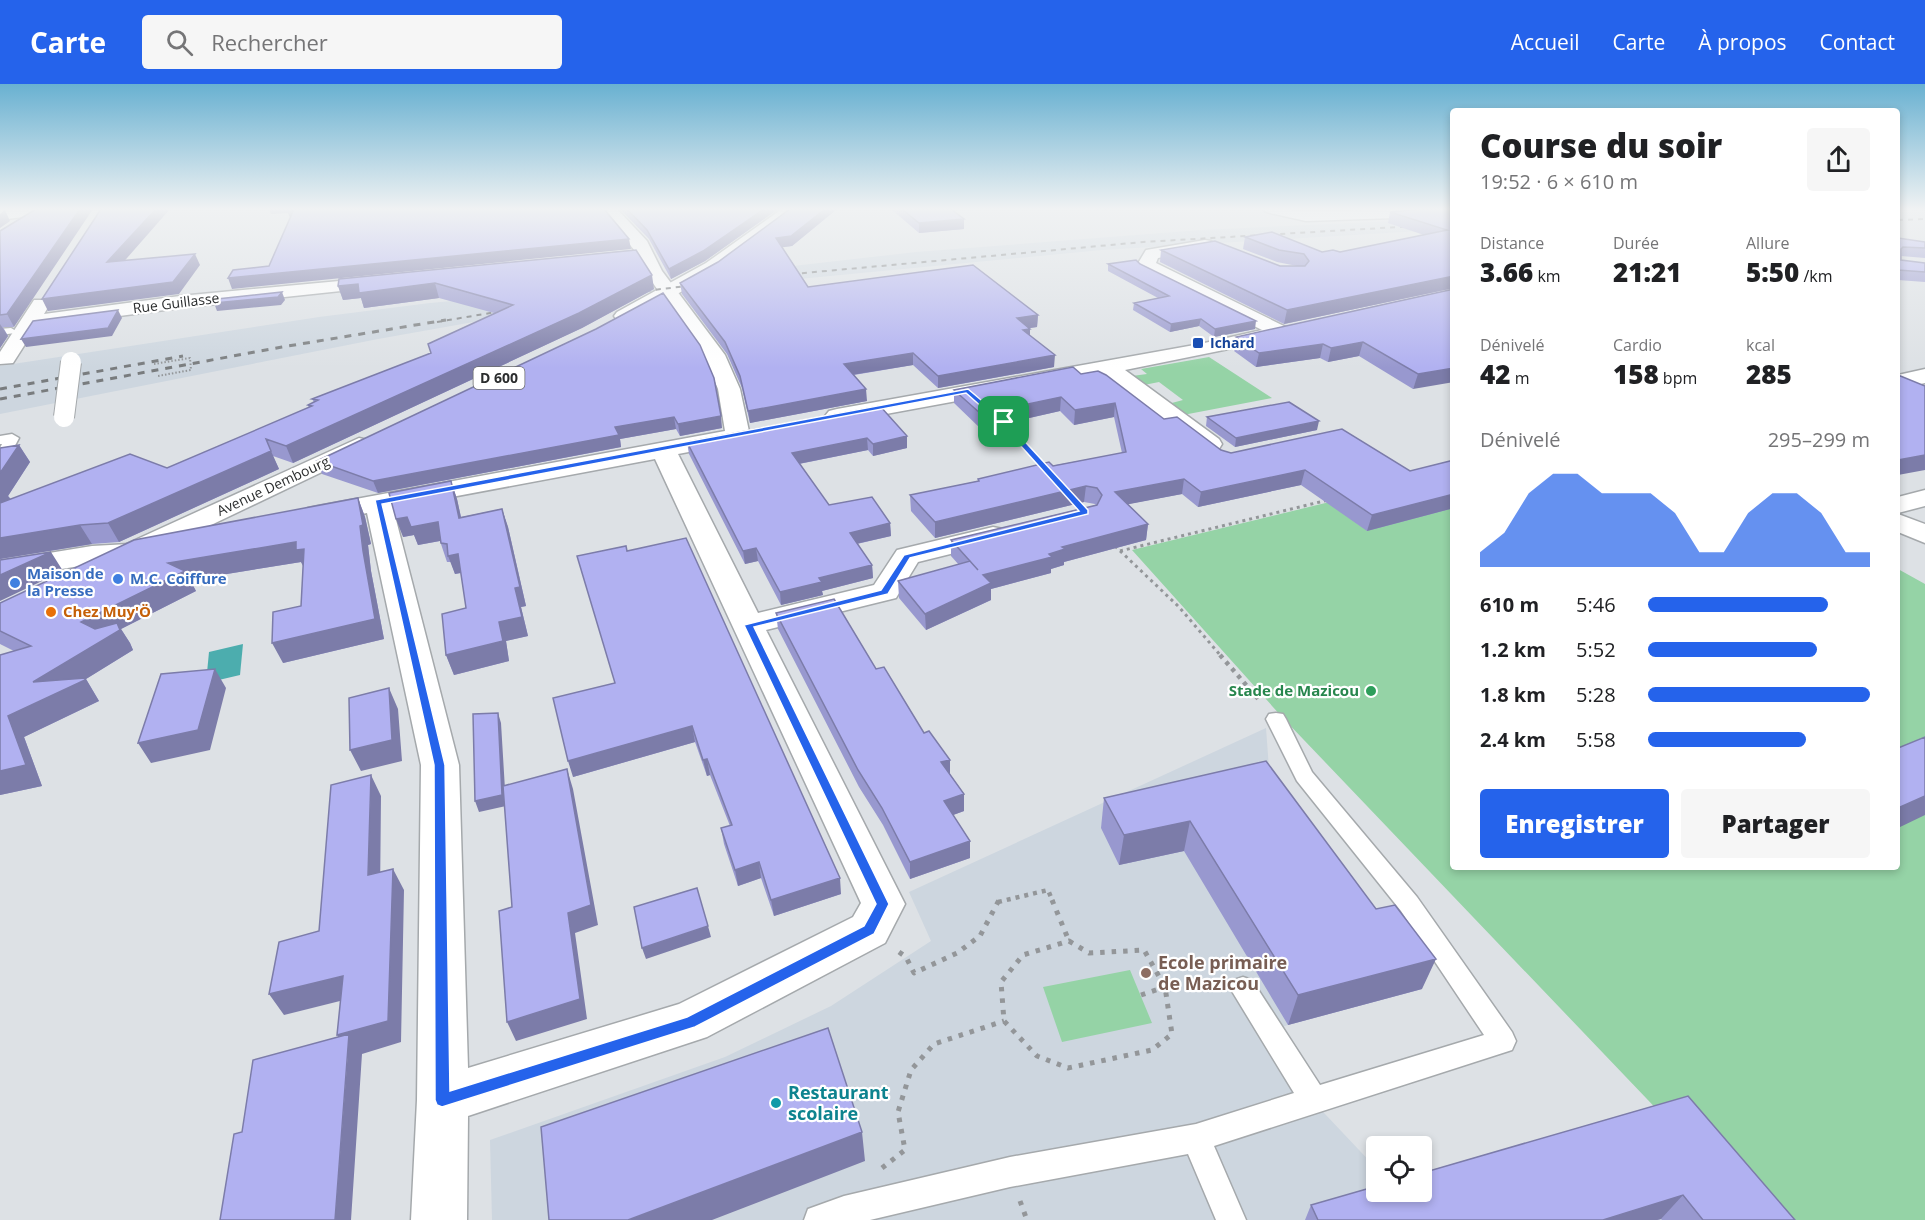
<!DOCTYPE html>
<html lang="fr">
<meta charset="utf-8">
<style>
body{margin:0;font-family:"Open Sans",sans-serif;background:#f6f6f6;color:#202124;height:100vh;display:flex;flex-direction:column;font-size:22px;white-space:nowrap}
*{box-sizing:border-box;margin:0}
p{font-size:20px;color:#757577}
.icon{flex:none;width:33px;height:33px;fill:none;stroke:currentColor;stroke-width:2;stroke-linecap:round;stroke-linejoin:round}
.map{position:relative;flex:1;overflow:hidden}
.sheet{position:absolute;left:1450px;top:24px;width:450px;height:762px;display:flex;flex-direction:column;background:#fff;border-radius:6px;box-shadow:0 3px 9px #0003}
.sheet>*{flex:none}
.buttons{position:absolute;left:1366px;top:1052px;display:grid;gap:12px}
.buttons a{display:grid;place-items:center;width:66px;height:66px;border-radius:6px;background:#fff;box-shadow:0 3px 9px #0003;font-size:30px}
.pin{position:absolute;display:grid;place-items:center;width:51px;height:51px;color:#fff;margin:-26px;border-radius:12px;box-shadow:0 3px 9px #0006}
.round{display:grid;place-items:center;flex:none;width:63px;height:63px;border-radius:6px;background:#f6f6f6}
.head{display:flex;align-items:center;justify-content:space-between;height:102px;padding:0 30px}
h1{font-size:33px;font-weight:800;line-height:45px}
.metrics{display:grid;grid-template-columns:repeat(3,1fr);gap:9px;height:102px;padding:6px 30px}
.metrics div{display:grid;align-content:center}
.metrics b{font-size:26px;font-weight:800}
.metrics small{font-size:16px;font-weight:400}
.metrics p{font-size:16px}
.chart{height:168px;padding:12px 30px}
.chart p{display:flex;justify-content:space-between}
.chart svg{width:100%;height:108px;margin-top:6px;fill:#2563eb;opacity:.7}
.button{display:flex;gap:12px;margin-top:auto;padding:12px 30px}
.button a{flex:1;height:69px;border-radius:6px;background:#2563eb;color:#fff;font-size:24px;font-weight:800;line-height:69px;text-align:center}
.button a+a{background:#f6f6f6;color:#202124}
ul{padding:0 30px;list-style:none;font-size:20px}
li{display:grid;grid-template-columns:96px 72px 1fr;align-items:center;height:45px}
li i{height:15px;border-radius:8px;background:#2563eb}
header{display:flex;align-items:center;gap:36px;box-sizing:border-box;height:84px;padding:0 30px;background:#2563eb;color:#fff}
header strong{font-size:28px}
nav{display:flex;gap:33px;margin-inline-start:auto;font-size:21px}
.search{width:420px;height:54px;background:#f6f6f6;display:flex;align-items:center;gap:15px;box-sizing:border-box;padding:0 21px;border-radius:6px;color:#757577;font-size:22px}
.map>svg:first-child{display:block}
.built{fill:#cdd6df}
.green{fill:#95d3a6}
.water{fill:#4cadae}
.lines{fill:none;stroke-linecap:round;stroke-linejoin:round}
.service-casing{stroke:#a5a9ac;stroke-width:3}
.minor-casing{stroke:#a5a9ac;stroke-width:3}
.tertiary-casing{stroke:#a5a9ac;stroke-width:3}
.primary-casing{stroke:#a5a9ac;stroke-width:3}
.path-far3{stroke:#939699;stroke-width:2;stroke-dasharray:1.5 2;stroke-linecap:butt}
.path-far2{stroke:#939699;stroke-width:3;stroke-dasharray:3 4;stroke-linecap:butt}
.path-far1{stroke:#939699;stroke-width:4.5;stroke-dasharray:4 5;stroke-linecap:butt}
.path{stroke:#939699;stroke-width:5;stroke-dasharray:4.5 7;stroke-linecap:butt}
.service{fill:#fff;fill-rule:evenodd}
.minor{fill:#fff;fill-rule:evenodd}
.tertiary{fill:#fff;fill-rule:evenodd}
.primary{fill:#fff;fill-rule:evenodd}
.rail-far1{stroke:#797c7e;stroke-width:2;stroke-dasharray:5 5;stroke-linecap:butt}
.rail{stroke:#797c7e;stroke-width:3;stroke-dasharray:7 7;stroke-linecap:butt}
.pedestrian-bridge-casing{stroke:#a5a9ac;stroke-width:22;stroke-linecap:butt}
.pedestrian-bridge{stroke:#fff;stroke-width:20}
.wall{fill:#9898cf}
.shaded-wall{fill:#7c7ca9}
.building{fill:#b1b1f1;stroke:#7c7ca9;stroke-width:1.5}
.route{fill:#2563eb;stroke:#fff;stroke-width:1.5;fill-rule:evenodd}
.transit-dot{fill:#1a4fb4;stroke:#fff;stroke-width:2}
.shop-dot{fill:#3f7fe0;stroke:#fff;stroke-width:2}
.food-dot{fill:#e8710a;stroke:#fff;stroke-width:2}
.leisure-dot{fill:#2e9e5b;stroke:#fff;stroke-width:2}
.education-dot{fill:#8d6e63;stroke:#fff;stroke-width:2}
.culture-dot{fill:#0f9aa8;stroke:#fff;stroke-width:2}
.labels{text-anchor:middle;stroke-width:4.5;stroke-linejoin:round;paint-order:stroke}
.far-street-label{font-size:14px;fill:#2b2d2e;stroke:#fff}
.far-transit-label{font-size:14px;font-weight:bold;fill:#164399;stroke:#fff;text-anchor:start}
.shield{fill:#fff;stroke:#6b6c6d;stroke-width:1.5}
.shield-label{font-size:14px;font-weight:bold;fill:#2b2d2e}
.shop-label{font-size:15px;font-weight:bold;fill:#366cbe;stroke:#fff;text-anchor:start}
.food-label{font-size:15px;font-weight:bold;fill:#c56008;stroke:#fff;text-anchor:start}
.leisure-label{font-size:15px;font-weight:bold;fill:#27864d;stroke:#fff;text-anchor:end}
.near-education-label{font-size:18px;font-weight:bold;fill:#785e54;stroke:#fff;text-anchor:start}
.near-culture-label{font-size:18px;font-weight:bold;fill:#0d838f;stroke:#fff;text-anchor:start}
</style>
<header>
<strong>Carte</strong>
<div class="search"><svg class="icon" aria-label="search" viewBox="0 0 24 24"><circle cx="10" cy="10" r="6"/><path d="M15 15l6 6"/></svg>Rechercher</div>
<nav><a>Accueil</a><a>Carte</a><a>À propos</a><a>Contact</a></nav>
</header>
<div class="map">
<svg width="1925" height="1136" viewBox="0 0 1925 1136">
<rect width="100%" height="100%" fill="#dde1e5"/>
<path class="built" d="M1416,136L1453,145L1102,166L693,205L714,191L916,168L1201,146Z
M651,199L654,208L585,218L378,255L0,330V282L319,233L430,219Z
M1266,644L1288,941L1260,951L1274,976L1377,1085V1107L1750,1136H492L490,1056L725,973L831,922L931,857L909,808Z"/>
<path class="green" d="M1209,273L1272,314L1183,331L1168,320L1183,316L1159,298L1144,301L1132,292L1147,290L1141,285Z
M1453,388L1454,783H1898V485L1925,500V1136H1750L1668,1037L1282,633L1132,466Z
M1130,886L1152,939L1062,958L1043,903Z"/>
<path class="water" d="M243,560L240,591L206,599L209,568Z"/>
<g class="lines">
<g class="service-casing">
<path id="service" d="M11,244L16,247L15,249L0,251V245Z
M12,350L19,354L7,377L0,381V364L2,360H0V352Z
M1276,629L1283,630L1286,635L1312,688L1417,813L1512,948L1516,957L1512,966L1214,1062L1246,1136H1216L1188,1070L1010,1103L870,1136H804L808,1125L844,1112L1010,1073L1196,1040L1294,1009L1230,904L1234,896L1243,893L1252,896L1320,1001L1484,951L1401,827L1297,697L1266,635L1269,630Z"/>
</g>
<g class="minor-casing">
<path id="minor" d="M601,125H617L647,157L662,187L725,271L740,305L750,352L747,357L678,370L758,529L874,501L897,466L993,443L1003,445L1007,451L1003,457L918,478L896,514L766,546L905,820L885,859L707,953L468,1032L467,1136H411L417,1016L421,681L367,429L318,438L308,436L304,430L308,424L318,422L725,347L718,305L704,271L645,188L640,177L595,181L589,180L586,176L589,172L595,171L635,167ZM655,375L861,819L853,833L679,920L468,984L459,681L393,424Z
M1263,125L1306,127L1454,125V132L1306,137L1266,128Z
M1205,156L1211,157L1213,161L1211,165L1158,174L1156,179L1288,244L1291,248L1288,252L1278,255L1125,286L1219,355L1222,360L1219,365L1210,367L1201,365L1103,290L837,339L829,337L825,332L829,327L837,325L1200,260L1262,246L1140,185L1137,181L1146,166Z
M382,193L388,194L391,198L388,202L180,224L36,243L13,279L0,280V268L34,216H48L50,220L44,230L180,212Z
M1925,285V299L1898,305V291Z
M1925,406V422L1898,429V413Z
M1898,430L1925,440V459L1898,448Z
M129,460L139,463L144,469L139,475L92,480L0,495V477L92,462Z"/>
</g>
<g class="tertiary-casing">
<path id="tertiary" d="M11,125H53L45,130L0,136V126Z"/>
</g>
<g class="primary-casing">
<path id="primary" d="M782,125H800L718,187L631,236H617L614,232L617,228L706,179Z
M359,354L368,356L371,361L368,366L142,474L132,477L122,474L118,468L122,462Z"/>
</g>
<path class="path-far3" d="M154,280L190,274L191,286L158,292
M1002,337L1044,383"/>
<path class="path-far2" d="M1115,462L1179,523L1221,572
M1120,467L1328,416"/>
<path class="path-far1" d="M1220,571L1261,618
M998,818L1048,806L1053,818"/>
<path class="path" d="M1052,816L1069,857
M1069,857L1089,869L1144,866L1165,903L1172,950L1152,966L1068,984L1037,972L1004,937L1001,898L1023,871Z
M899,868L906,873L914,889L957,869L980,852L999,816
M1141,911L1165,903
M882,1084L905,1066L898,1028L911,986L934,960L1004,937
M1020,1117L1027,1136"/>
<use href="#service" class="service"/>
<use href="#minor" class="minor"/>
<use href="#tertiary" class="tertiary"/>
<use href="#primary" class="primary"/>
<path class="rail-far1" d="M1898,136L1925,135
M782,191L1143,158L1416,142
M636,208L696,201
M437,238L508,226"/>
<path class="rail" d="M0,305L183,272
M0,315L282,263L446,236"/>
<g class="pedestrian-bridge-casing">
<path id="pedestrian-bridge" d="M64,333L71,278"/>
</g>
<use href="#pedestrian-bridge" class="pedestrian-bridge"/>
</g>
<path class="wall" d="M620,125H778L705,177L671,195L649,155Z
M790,125H837L792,162L782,163L808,203L1038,231L1037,243L1029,244L1030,245V252L1054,283L938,304L913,281L854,291L867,317L750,339L742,304L727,270L682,210L680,199L718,178Z
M891,125H951L964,145L919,149Z
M1014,125H1112V126Z
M1454,125V204L1284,240L1160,178L1161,166L1280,182H1297L1277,178L1243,165L1245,153L1322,168H1340L1424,151L1388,139L1390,128Z
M0,147L14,243H3L8,252L0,264Z
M1898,154L1925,158V174L1901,172V176L1925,179V198L1898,196Z
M1108,180H1140L1255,245L1214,253L1199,242L1170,248L1133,226L1134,219L1158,214L1108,187Z
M339,195L654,205L582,244L293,379L273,372L279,385L119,458L92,460L0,475V364L19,361L30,378L8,412L11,415L167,384L309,324L308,321L314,318L312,315L431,269L494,229L439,214L364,224L361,214L343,216L338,202Z
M1454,205L1413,305L1359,272L1328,278L1320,274L1256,283L1234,267L1236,253Z
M596,245L722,344L680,352L676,345L620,355L621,363L378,409L322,390L317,377Z
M1081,290L1221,366L1231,369L1410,387L1454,376V424L1367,447L1301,401L1198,423L1182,410L1128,420L1148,440L1146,456L1064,478V481L1051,485V489L991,505V516L926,546L899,514L898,497L959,481L951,472V456L1096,421L1095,420L1084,418L935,454L911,427L910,411L978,397V395L1122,369L1114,333L1074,341L1060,327L981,345L954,319V306Z
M1207,333L1317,346L1235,363L1206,342Z
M907,352V364L873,372L868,366L799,380L829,421L890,439L891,452L857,460L872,481L873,494L822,507L823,511L781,521L758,477L745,480L689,370L687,358Z
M451,397L457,415L461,433L502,425L508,443L526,522L521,523L528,552L506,557L509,577L454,591L446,571L466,524L461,489L455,490L451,478H447L440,457L418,461L414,451L403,453Z
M358,414L365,433L371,460L368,461L371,487L384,555L283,579L301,522L303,482L301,478L190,496L196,507L121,545L130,559L133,566L86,595L99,617L24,653L42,702L0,711V571L14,567L0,560V519Z
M627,467L841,810L774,832L761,794L738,802L724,760L721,744L730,742L710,691L707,692L695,658L573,693L614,599Z
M776,529L876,585L964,710V727L953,731L970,757V774L910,795L883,741L859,703L778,545Z
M1266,677L1376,825L1422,905L1288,941L1184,767L1119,781L1101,744L1104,714Z
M1688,1012L1795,1136H1662L1661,1135L1657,1136H1305L1311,1121Z"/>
<path class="shaded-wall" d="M80,125H93L14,243L7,230Z
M156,125H170L113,190L107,178Z
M269,125H295L290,134L288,129L271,130Z
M764,125H778L705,177L671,195L669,185Z
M825,125H837L792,162L777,164L776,154Z
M5,126L10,137L0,144V130Z
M964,135V145L919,149V139Z
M629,155L631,165L232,205L228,194Z
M195,170L200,181L179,210L48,227L42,215Z
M652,191L654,205L582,244L293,379L286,362Z
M1454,192V204L1284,240L1287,226Z
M435,199L439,214L364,224L361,214L343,216L338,202L358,200Z
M282,208L285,216L281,221L217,227L214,219Z
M118,226L122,234L112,252L26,263L21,255Z
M1038,231L1037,243L1017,246V234Z
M1201,235L1199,242L1170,248L1171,240Z
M1256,237L1255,245L1214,253L1215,245Z
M0,240L8,252L0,264Z
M1030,245V257L1023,246Z
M1363,258L1359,272L1328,278L1331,264Z
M1323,260L1320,274L1256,283L1259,269Z
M913,269V281L845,292L844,280Z
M1055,271L1054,283L938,304V292Z
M1454,284V298L1413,305L1418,290Z
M866,305L867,317L750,339L748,327Z
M1061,313L1060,327L981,345V330Z
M1115,319L1114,333L1074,341L1075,326Z
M721,332L722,344L680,352L678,340Z
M674,333L676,345L620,355L621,363L378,409L373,397L615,343Z
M1319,337L1317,346L1235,363L1236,354Z
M907,352V364L873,372V360Z
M867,354L868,366L793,381L792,369Z
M19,361L30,378L8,412L14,420L0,437V389Z
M271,367L279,385L119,458L108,439Z
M1925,371V386L1898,391V376Z
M1305,386L1301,401L1198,423L1201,408Z
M1184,395L1182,410L1114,423L1115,408Z
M451,397L457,415L465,452L459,434Z
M1086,402L1084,418L935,454V438Z
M1454,410V424L1367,447L1372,431Z
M358,414L365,433L371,460L368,461L371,487L384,555L283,579L272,559L363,467Z
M502,425L508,443L526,522L521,523L528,552L506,557L509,577L454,591L446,571L499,538L515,504Z
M407,433L438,438L445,456L418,461L414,451L403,453L396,435Z
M890,439L891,452L851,461L850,449Z
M1148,440L1146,456L1064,478V481L1051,485V489L991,505V516L926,546L925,530L983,491L1049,470L1062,463Z
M80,441L92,460L0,475V454Z
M296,458L304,465L305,485L301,478L190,496L196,507L121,545L130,559L133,566L86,595L99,617L24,653L42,702L0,711V687L8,632L33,598L94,558L81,538L168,479Z
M756,464L758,477L745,480L743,467Z
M51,468L63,487L0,517V491Z
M458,470L465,488L455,490L448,472Z
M872,481L873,494L822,507L823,511L781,521L780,508L819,494Z
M215,585L226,604L210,666L151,679L138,659Z
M389,604L398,625L402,677L361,687L350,666Z
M498,629L501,639L506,722L479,728L475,717Z
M692,642L695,658L573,693L568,677Z
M707,675L710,691L707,692L703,676Z
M950,676V693L941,678Z
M567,685L573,705L598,841L575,849L587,935L516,957L507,938L568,829Z
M371,691L381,712L380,813L368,791Z
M964,710V727L945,734L944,717Z
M1925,712V731L1898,744V724Z
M1190,737L1184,767L1119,781L1124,751Z
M970,757V774L910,795V778Z
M759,778L761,794L738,802L735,786Z
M393,785L404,806L401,958L362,970L351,1136H335L348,967L337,951Z
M840,794L841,810L774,832L771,816Z
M708,842L711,853L646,875L642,864Z
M1436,875L1422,905L1288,941L1298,911Z
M343,892L356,913L284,931L269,910Z
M862,1048L865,1077L712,1136H628Z
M1683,1111L1661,1135L1657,1136H1603Z"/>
<path class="building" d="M36,125H80L7,230L0,231V147Z
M101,125H156L107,178L195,170L173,198L42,215Z
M294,125H604L629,155L228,194L233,186L269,182Z
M627,125H764L703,167L669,185L647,146Z
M790,125H825L791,152L776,154L808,203L973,181L1038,231L1017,234L1030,245L1023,246L1055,271L938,292L913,269L844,280L866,305L748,327L740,292L725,258L680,199L718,178Z
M902,125H951L964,135L919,139Z
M1424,125H1454V192L1287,226L1161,166L1215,157L1280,182H1305L1309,177L1304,170L1279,166L1245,153L1272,148L1322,168L1333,166L1340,168L1447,146L1390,128Z
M1898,154L1925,158V164L1903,163L1901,165V176L1925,179V188L1898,186Z
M636,166L652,191L579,229L286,362L266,355L271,367L108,439L80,441L0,454V419L130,370L167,384L312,322L308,321L318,316L312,315L431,269L428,260L513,221L435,199L359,209L358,200L338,202L339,195Z
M1136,176L1140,180L1256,237L1215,245L1201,235L1171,240L1134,219L1169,212L1108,180Z
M1454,205V284L1418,290L1363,258L1331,264L1323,260L1259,269L1236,253Z
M282,208L278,213L214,219L217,215Z
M663,209L700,261L714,294L721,332L678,340L674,333L615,343L619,351L373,397L317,377L596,245Z
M118,226L108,244L21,255L33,237Z
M1073,283L1081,290L1098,287L1106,291L1164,335L1177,333L1221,366L1231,369L1342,345L1410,387L1454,376V410L1372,431L1305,386L1201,408L1184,395L1115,408L1148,440L1062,463L1065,465L1049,470L1052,473L983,491L991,499L925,530L898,497L970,477L978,486L951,456L1097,421L1102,411L1097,404L1086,402L935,438L910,411L979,397L978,395L1049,378L1053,382L1126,368L1115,319L1075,326L1061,313L981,330L954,306Z
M1898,291L1925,302V371L1898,376Z
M1289,318L1319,337L1236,354L1207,333Z
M880,322L907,352L873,360L867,354L792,369L829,421L872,413L890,439L850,449L872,481L819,494L822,498L780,508L756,464L743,467L687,358Z
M19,361L0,389V364Z
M451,397L459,434L502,425L520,503L515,504L522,533L499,538L503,557L446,571L442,530L466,524L458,470L448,472L447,460L441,459L438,438L411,443L407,433L396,435L389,409Z
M358,414L363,441L360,442L363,467L375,535L272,559L273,528L301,522L304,465L296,466V458L168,479L185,487L81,538L95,545L117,539L120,546L33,598L85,594V596L8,632L26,681L0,687V571L31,562L0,547V519L134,456Z
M686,454L840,794L771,816L759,778L735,786L721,744L732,741L707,675L703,676L692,642L568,677L553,614L615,599L577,472L626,462L627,467Z
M51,468L0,491V476Z
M834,515L876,585L884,583L924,649L929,647L950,676L941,678L964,710L944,717L970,757L910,778L882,724L858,686L776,529Z
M215,585L198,646L138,659L161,590Z
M389,604L392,656L350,666L349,614Z
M498,629L502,711L475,717L473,630Z
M1925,653V712L1898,724V664Z
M1266,677L1376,825L1395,821L1436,875L1298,911L1190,737L1124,751L1104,714Z
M567,685L591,821L568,829L580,915L507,938L499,827L512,823L503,702Z
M371,691L368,791L393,785L388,937L337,951L343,892L269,910L279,858L319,847L331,701Z
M697,804L708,842L642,864L634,823Z
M828,944L862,1048L628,1136H549L541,1043Z
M349,950L335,1136H220L234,1050L242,1048L253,976Z
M1688,1012L1795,1136H1703L1683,1111L1603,1136H1318L1311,1121L1377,1102V1107H1422V1089Z"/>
<linearGradient id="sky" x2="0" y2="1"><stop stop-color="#69b1d1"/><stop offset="0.44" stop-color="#f0f2f3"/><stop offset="1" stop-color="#f0f2f3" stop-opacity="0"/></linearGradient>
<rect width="1925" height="284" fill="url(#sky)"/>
<path class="route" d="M968,305L1006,337L1088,426V430L910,474L888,510L754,543L889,820L874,850L695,943L442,1023L437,1021L435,1016L434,681L375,416ZM966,309L1001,340L1079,427L904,471L881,506L744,541L876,820L864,842L687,933L450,1007L445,681L382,420Z"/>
<rect class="transit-dot" x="1192" y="253" width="12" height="12" rx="3"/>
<g class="shop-dot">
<circle cx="118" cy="495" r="6"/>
<circle cx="15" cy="499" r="6"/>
</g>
<circle class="food-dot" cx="51" cy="528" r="6"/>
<circle class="leisure-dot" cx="1371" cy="607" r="6"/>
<circle class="education-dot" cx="1146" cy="889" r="6"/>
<circle class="culture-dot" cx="776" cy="1019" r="6"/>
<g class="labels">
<g class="far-street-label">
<text transform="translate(176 219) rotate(-7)" y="5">Rue Guillasse</text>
<text transform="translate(273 402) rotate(-25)" y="5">Avenue Dembourg</text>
</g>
<g class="far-transit-label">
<text x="1210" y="264">Ichard</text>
</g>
<rect class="shield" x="473.5" y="283" width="51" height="22" rx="4.5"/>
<g class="shield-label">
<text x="499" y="299">D 600</text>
</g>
<g class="shop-label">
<text x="27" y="495">Maison de<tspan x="27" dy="17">la Presse</tspan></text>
<text x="130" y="500">M.C. Coiffure</text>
</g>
<g class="food-label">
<text x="63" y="533">Chez Muy'Ö</text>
</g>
<g class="leisure-label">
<text x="1359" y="612">Stade de Mazicou</text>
</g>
<g class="near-education-label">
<text x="1158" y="885">Ecole primaire<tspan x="1158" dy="21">de Mazicou</tspan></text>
</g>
<g class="near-culture-label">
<text x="788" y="1015">Restaurant<tspan x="788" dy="21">scolaire</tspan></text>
</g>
</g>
</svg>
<div class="buttons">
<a><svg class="icon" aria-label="locate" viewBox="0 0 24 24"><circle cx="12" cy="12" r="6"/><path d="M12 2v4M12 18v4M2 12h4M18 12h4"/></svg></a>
</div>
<div class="pin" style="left:1004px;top:338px;background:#1e9e55"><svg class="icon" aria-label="arrive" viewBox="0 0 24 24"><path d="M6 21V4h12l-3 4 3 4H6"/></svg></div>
<section class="sheet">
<div class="head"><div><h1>Course du soir</h1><p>19:52 · 6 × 610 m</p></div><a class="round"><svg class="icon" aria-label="share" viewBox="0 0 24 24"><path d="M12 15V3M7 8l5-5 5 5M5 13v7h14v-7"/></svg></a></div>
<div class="metrics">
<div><p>Distance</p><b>3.66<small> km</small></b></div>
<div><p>Durée</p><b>21:21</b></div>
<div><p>Allure</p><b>5:50<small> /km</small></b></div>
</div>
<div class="metrics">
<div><p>Dénivelé</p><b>42<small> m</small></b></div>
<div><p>Cardio</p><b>158<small> bpm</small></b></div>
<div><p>kcal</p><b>285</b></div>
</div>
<div class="chart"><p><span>Dénivelé</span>295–299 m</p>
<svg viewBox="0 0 160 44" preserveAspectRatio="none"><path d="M0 44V38L10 30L20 14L30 6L40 6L50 14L60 14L70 14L80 22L90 38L100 38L110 22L120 14L130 14L140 22L150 38L160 38V44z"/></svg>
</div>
<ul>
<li><b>610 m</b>5:46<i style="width:81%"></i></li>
<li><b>1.2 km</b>5:52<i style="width:76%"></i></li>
<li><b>1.8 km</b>5:28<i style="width:100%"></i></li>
<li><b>2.4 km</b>5:58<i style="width:71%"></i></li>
</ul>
<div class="button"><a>Enregistrer</a><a>Partager</a></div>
</section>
</div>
